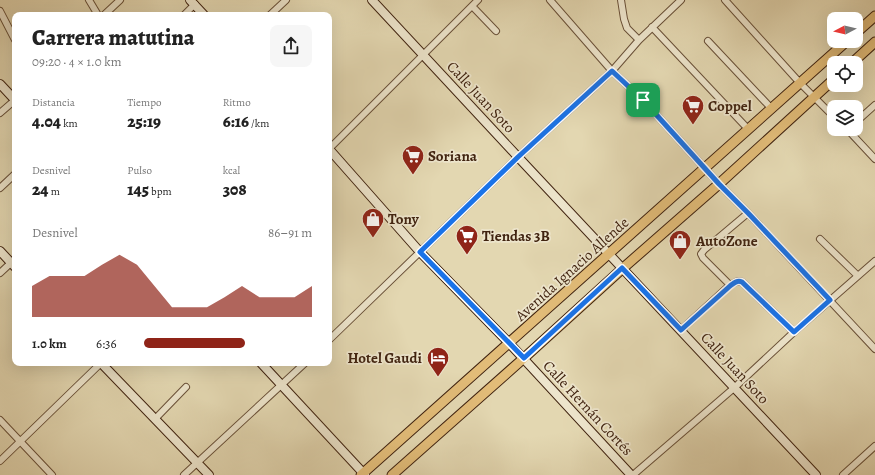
<!DOCTYPE html>
<html lang="es">
<meta charset="utf-8">
<style>
body{margin:0;font-family:Alegreya,serif;background:#f6f6f6;color:#222;height:100vh;display:flex;flex-direction:column;font-size:15px;white-space:nowrap}
*{box-sizing:border-box;margin:0}
p{font-size:13px;color:#767676}
.icon{flex:none;width:22px;height:22px;fill:none;stroke:currentColor;stroke-width:2;stroke-linecap:round;stroke-linejoin:round}
.map{position:relative;flex:1;overflow:hidden}
.drawer{position:absolute;left:12px;top:12px;width:320px;height:354px;display:flex;flex-direction:column;background:#fff;border-radius:8px;box-shadow:0 4px 16px #0002}
.drawer>*{flex:none}
.needle{width:26px;rotate:263deg}
.tools{position:absolute;left:827px;top:12px;display:grid;gap:8px}
.tools a{display:grid;place-items:center;width:36px;height:36px;border-radius:8px;background:#fff;box-shadow:0 4px 16px #0002;font-size:20px}
.pin{position:absolute;display:grid;place-items:center;width:34px;height:34px;color:#fff;margin:-17px;border-radius:8px;box-shadow:0 2px 6px #0006}
.round{display:grid;place-items:center;flex:none;width:42px;height:42px;border-radius:8px;background:#f6f6f6}
.overview{display:flex;align-items:center;justify-content:space-between;height:68px;padding:0 20px}
h1{font-size:22px;font-weight:800;line-height:30px}
.metrics{display:grid;grid-template-columns:repeat(3,1fr);gap:6px;height:68px;padding:4px 20px}
.metrics div{display:grid;align-content:center}
.metrics b{font-size:17px;font-weight:800}
.metrics small{font-size:11px;font-weight:400}
.metrics p{font-size:11px}
.chart{height:112px;padding:8px 20px}
.chart p{display:flex;justify-content:space-between}
.chart svg{width:100%;height:72px;margin-top:4px;fill:#8f2418;opacity:.7}
ul{padding:0 20px;list-style:none;font-size:13px}
li{display:grid;grid-template-columns:64px 48px 1fr;align-items:center;height:30px}
li i{height:10px;border-radius:5px;background:#8f2418}
.map>svg:first-child{display:block}
.lines{fill:none;stroke-linecap:round;stroke-linejoin:round}
.street-casing{stroke:#695038;stroke-width:8}
.secondary-casing{stroke:#402310;stroke-width:10}
.primary-casing{stroke:#402310;stroke-width:11}
.street{stroke:#ede5cc;stroke-width:6}
.secondary{stroke:#ede5cc;stroke-width:8}
.primary{stroke:#e2bc78;stroke-width:9}
.route-casing{stroke:#fff;stroke-width:8}
.route{stroke:#1a73e8;stroke-width:5}
.labels{text-anchor:middle;stroke-width:3.5;stroke-linejoin:round;paint-order:stroke}
.street-label{font-size:15px;fill:#402310;stroke:#ede5cc}
.poi-label{font-size:15px;font-weight:bold;fill:#402310;stroke:#ede5cc;text-anchor:start}
</style>
<div class="map">
<svg width="875" height="475" viewBox="0 0 875 475">
<rect width="100%" height="100%" fill="#e3d7b1"/>
<filter id="stains"><feTurbulence type="fractalNoise" baseFrequency=".005" numOctaves="4"/><feColorMatrix values="0 0 0 0 .2 0 0 0 0 .09 0 0 0 0 .02 0 0 0 .5 -.17"/></filter>
<radialGradient id="worn" r=".72"><stop offset=".6" stop-color="#630" stop-opacity="0"/><stop offset="1" stop-color="#630" stop-opacity=".3"/></radialGradient>
<g class="lines">
<g class="street-casing">
<path id="street" d="M89,0L98,15
M550,0L612,71L643,100L719,184L748,213L875,349
M621,0L624,19L627,28L639,40
M725,0L800,83L834,117
M472,6L496,31
M0,11L15,40
M104,15L120,0
M184,15L195,4
M270,15L286,0
M652,27L748,129
M708,41L771,108
M0,113L15,100
M856,122L875,105
M847,129L875,159
M329,149L478,0
M0,188L15,174
M820,239L858,276
M0,273L15,259
M730,285L703,258L701,254L704,250L748,213
M681,330L730,285L738,281L742,282L794,332
M329,340L518,157L612,71L639,40L681,0
M155,419L186,387
M0,420L52,475
M0,461L101,363
M184,475L305,363
M633,475L734,388L794,332L875,261
M843,475L875,446"/>
</g>
<g class="secondary-casing">
<path id="secondary" d="M190,0L204,15
M372,0L518,157L816,475
M0,84L15,100
M329,149L420,252L509,343L631,475
M0,251L15,267
M101,363L209,475
M261,363L365,475"/>
</g>
<g class="primary-casing">
<path id="primary" d="M856,33L875,16
M852,63L875,42
M361,475L847,41
M392,475L524,358L622,269L719,184L834,79"/>
</g>
<use href="#street" class="street"/>
<use href="#secondary" class="secondary"/>
<use href="#primary" class="primary"/>
</g>
<g class="lines">
<g class="route-casing">
<path id="route" d="M612,71L643,100L719,184L748,213L830,300L794,332L742,282C737,280 734,283 730,286L681,330L622,268L524,358L420,252L518,157Z"/>
</g>
<use href="#route" class="route"/>
</g>
<defs>
<g id="supermarket-pin" transform="scale(1.15)"><path d="M0 17L-7.5 6A9.5 9.5 0 1 1 7.5 6Z" fill="#8f2418" stroke="#ede5cc"/><path d="M-6-5.5h2.5l.6 2H6L4.5 2H-2.5L-4.4-4H-6ZM-1.5 3.2a1.3 1.3 0 1 0 .1 0ZM3 3.2a1.3 1.3 0 1 0 .1 0Z" fill="#fff"/></g>
<g id="shop-pin" transform="scale(1.15)"><path d="M0 17L-7.5 6A9.5 9.5 0 1 1 7.5 6Z" fill="#8f2418" stroke="#ede5cc"/><path d="M-5-2.5h2.3a2.7 3.5 0 0 1 5.4 0H5L5.5 6h-11ZM-1.5-2.5h3a1.5 2.3 0 0 0-3 0Z" fill="#fff"/></g>
<g id="hotel-pin" transform="scale(1.15)"><path d="M0 17L-7.5 6A9.5 9.5 0 1 1 7.5 6Z" fill="#8f2418" stroke="#ede5cc"/><path d="M-6-4.5h1.5V1H6V5H4.5V3h-9V5H-6ZM-4 0a1.8 1.8 0 1 1 3.6 0ZM.5 0V-2.5h3Q6-2.5 6 0Z" fill="#fff"/></g>
</defs>
<g fill-rule="evenodd">
<use href="#supermarket-pin" x="693" y="106"/>
<use href="#supermarket-pin" x="413" y="156"/>
<use href="#shop-pin" x="373" y="219"/>
<use href="#supermarket-pin" x="467" y="236"/>
<use href="#shop-pin" x="680" y="241"/>
<use href="#hotel-pin" x="438" y="358"/>
</g>
<g class="labels">
<g class="street-label">
<text transform="translate(481 97) rotate(47)" y="5">Calle Juan Soto</text>
<text transform="translate(572 269) rotate(-42)" y="5">Avenida Ignacio Allende</text>
<text transform="translate(735 368) rotate(47)" y="5">Calle Juan Soto</text>
<text transform="translate(588 408) rotate(47)" y="5">Calle Hernán Cortés</text>
</g>
<g class="poi-label">
<text x="708" y="111">Coppel</text>
<text x="428" y="161">Soriana</text>
<text x="388" y="224">Tony</text>
<text x="482" y="241">Tiendas 3B</text>
<text x="696" y="246">AutoZone</text>
<text x="422" y="363" text-anchor="end">Hotel Gaudi</text>
</g>
</g>
<rect width="100%" height="100%" filter="url(#stains)"/>
<rect width="100%" height="100%" fill="url(#worn)"/>
</svg>
<div class="tools">
<a><svg class="needle" viewBox="-14 -14 28 28"><path d="M0-13l5 13h-10z" fill="#e53935"/><path d="M0 13l5-13h-10z" fill="#767676"/></svg></a>
<a><svg class="icon" aria-label="locate" viewBox="0 0 24 24"><circle cx="12" cy="12" r="6"/><path d="M12 2v4M12 18v4M2 12h4M18 12h4"/></svg></a>
<a><svg class="icon" aria-label="layers" viewBox="0 0 24 24"><path d="M12 4l9 5-9 5-9-5zM3 14l9 5 9-5"/></svg></a>
</div>
<div class="pin" style="left:643px;top:100px;background:#1e9e55"><svg class="icon" aria-label="arrive" viewBox="0 0 24 24"><path d="M6 21V4h12l-3 4 3 4H6"/></svg></div>
<section class="drawer">
<div class="overview"><div><h1>Carrera matutina</h1><p>09:20 · 4 × 1.0 km</p></div><a class="round"><svg class="icon" aria-label="share" viewBox="0 0 24 24"><path d="M12 15V3M7 8l5-5 5 5M5 13v7h14v-7"/></svg></a></div>
<div class="metrics">
<div><p>Distancia</p><b>4.04<small> km</small></b></div>
<div><p>Tiempo</p><b>25:19</b></div>
<div><p>Ritmo</p><b>6:16<small> /km</small></b></div>
</div>
<div class="metrics">
<div><p>Desnivel</p><b>24<small> m</small></b></div>
<div><p>Pulso</p><b>145<small> bpm</small></b></div>
<div><p>kcal</p><b>308</b></div>
</div>
<div class="chart"><p><span>Desnivel</span>86–91 m</p>
<svg viewBox="0 0 160 44" preserveAspectRatio="none"><path d="M0 44V25L10 19L20 19L30 19L40 12L50 6L60 12L70 25L80 38L90 38L100 38L110 32L120 25L130 32L140 32L150 32L160 25V44z"/></svg>
</div>
<ul>
<li><b>1.0 km</b>6:36<i style="width:60%"></i></li>
</ul>
</section>
</div>
